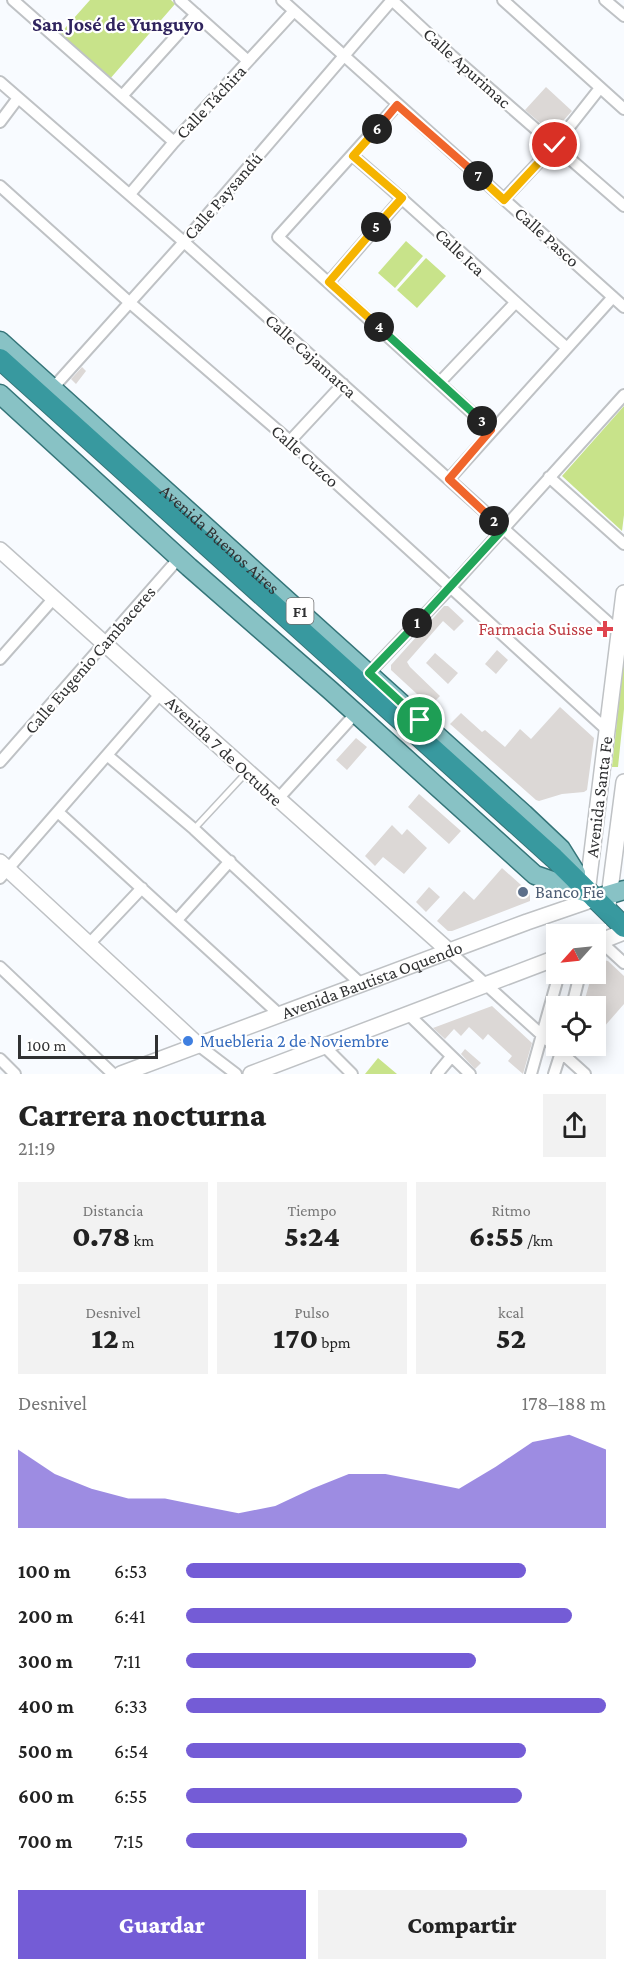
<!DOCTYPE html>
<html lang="es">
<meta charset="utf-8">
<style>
body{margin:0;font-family:"Crimson Pro",serif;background:#f2f2f2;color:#222;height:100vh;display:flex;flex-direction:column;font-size:22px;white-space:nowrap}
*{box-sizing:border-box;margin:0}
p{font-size:20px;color:#767676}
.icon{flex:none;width:33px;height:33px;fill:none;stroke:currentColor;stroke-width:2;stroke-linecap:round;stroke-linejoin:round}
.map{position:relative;height:1074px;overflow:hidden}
.drawer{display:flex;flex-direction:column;background:#fff;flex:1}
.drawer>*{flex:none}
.needle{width:39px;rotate:243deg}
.tools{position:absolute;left:546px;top:924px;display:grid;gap:12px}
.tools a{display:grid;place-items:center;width:60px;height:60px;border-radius:0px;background:#fff;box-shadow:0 3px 15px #0003;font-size:30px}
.scale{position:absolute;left:18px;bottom:15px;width:140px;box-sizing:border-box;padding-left:6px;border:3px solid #303132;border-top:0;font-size:16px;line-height:21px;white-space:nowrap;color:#303132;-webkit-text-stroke:4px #fff;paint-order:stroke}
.pin{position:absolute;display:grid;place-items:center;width:51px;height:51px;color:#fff;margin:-26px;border:3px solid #fff;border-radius:50%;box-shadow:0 2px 6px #0007}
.km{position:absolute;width:30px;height:30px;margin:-15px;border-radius:50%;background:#222;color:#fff;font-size:16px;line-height:30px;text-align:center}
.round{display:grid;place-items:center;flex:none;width:63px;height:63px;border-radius:0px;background:#f2f2f2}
.overview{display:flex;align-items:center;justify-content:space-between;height:102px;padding:0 18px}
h1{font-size:33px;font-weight:800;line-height:45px}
.figures{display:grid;grid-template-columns:repeat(3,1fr);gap:9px;height:102px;padding:6px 18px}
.figures div{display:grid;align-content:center;border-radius:0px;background:#f2f2f2;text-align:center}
.figures b{font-size:30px;font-weight:800}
.figures small{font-size:16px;font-weight:400}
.figures p{font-size:16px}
.chart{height:168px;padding:12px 18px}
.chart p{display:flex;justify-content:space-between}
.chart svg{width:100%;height:108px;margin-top:6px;fill:#745cd6;opacity:.7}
.cta{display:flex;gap:12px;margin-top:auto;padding:12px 18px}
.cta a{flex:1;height:69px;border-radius:0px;background:#745cd6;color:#fff;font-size:24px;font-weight:800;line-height:69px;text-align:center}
.cta a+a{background:#f2f2f2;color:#222}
ul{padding:0 18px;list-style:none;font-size:20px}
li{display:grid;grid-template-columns:96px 72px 1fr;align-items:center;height:45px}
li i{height:15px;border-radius:8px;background:#745cd6}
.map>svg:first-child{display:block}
.green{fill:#c8e38a}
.building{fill:#dcd8d6}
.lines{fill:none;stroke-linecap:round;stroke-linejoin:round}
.lane-casing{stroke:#bfc2c5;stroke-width:8}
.street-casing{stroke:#bfc2c5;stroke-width:14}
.secondary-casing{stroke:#bfc2c5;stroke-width:18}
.primary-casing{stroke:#357579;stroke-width:21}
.highway-casing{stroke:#357579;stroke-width:22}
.lane{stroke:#fff;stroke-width:5}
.street{stroke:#fff;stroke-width:10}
.secondary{stroke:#fff;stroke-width:15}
.primary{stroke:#88c2c5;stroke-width:18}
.highway{stroke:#38999f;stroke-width:20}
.split-1-casing{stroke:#fff;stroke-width:12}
.split-2-casing{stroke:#fff;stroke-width:12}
.split-3-casing{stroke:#fff;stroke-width:12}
.split-4-casing{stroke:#fff;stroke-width:12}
.split-5-casing{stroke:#fff;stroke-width:12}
.split-6-casing{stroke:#fff;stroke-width:12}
.split-7-casing{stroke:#fff;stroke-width:12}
.split-8-casing{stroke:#fff;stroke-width:12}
.split-1{stroke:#22a559;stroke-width:8}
.split-2{stroke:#22a559;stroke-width:8}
.split-3{stroke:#f0652b;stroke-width:8}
.split-4{stroke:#22a559;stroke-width:8}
.split-5{stroke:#f5b400;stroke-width:8}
.split-6{stroke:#f5b400;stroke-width:8}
.split-7{stroke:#f0652b;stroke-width:8}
.split-8{stroke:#f5b400;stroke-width:8}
.health-dot{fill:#e0444e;stroke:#fff;stroke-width:2}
.service-dot{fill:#5c6f8a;stroke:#fff;stroke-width:2}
.shop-dot{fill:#3f7fe0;stroke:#fff;stroke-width:2}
.labels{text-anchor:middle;stroke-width:4.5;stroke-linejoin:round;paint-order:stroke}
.shield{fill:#fff;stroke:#6e6f70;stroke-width:1.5}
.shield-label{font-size:16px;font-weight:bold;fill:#303132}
.street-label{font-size:18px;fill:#303132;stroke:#fff}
.health-label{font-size:18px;fill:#be3a42;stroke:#fff;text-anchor:end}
.service-label{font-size:18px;fill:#4e5e75;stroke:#fff;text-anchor:start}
.shop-label{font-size:18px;fill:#366cbe;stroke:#fff;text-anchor:start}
.neighbourhood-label{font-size:20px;font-weight:bold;fill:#30245e;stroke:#fff}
</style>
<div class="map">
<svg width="624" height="1074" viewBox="0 0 624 1074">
<rect width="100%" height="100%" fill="#f8fbff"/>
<path class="green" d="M90,0H171L175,4L109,80L58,36Z
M406,241L423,256L395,288L378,273Z
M426,258L446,276L417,308L397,290Z
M624,406V515L622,531L562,476Z
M624,656V709L618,767H612Z
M378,1058L397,1074H365Z"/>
<path class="building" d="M546,87L572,111L552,133L525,110Z
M82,367L86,371L76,384L71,379Z
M444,606H448L464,621L454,631L443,621L407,662L410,667L440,696L430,706L391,670V665Z
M497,650L508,660L496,674L485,664Z
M435,653L458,673L448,684L426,663Z
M560,707L594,738L587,790L584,792L562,794L539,801L536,800L450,724L461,713L482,732L485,730L505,747L520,729L531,739Z
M356,738L367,747L347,770L336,760Z
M419,794L461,831L449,844L408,807Z
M392,825L402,835L407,829L427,848L404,874L383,857L375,866L365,856Z
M502,868L530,893V901L452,931H448L437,921L464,891L474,900Z
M429,887L440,897L426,912L416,902Z
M603,960L608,961L624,976V1004L596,1036V1006H583L592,974H596V964Z
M492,1006L532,1043L523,1074L508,1061L512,1056L488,1034L483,1040L469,1027L461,1036L454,1029L445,1039L433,1028Z
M465,1049L481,1063L475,1069L461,1054Z"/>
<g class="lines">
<g class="lane-casing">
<path id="lane" d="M194,829L246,773"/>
</g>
<g class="street-casing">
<path id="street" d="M13,0L174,142
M180,0L248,61
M282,0L624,307
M392,0L452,56L624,206
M503,0L624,109
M605,0L624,16
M0,82L184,242L620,633
M122,96L196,14
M397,105L278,237L491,430
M0,122L18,98
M353,156C426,218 495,285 567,348
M0,186L129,302L290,441L607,730
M130,194L174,142L294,11
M504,199L555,145L600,88
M329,282L402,198
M440,382L515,303
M52,389L184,242L392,0
M290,441L343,384
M549,477L624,544
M449,479L613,297
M0,659L54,598
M369,673L450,588L624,395
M107,755L194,829L361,984
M0,762L179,558
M277,800L356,713
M58,812L280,1015
M0,878L161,693
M177,920L230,861
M600,941L624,963
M90,943L142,888
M450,952L585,1074
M0,967L113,1074
M572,1006L580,974
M408,1014L470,1074
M198,1045L236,1074
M324,1046L352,1074
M0,1059L15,1074
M437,1074L451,1057
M531,1074L559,974
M554,1074L563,1046"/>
</g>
<g class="secondary-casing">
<g id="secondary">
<path d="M0,550C150,684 299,819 450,952"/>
<path d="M0,862L198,1045"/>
<path d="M587,893L624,593"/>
<path d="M608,905L624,782"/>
<path d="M596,943L624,932"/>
<path id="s1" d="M121,1074L527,922L594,899"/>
<path d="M251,1074L556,958"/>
</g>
</g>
<g class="primary-casing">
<g id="primary">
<path id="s2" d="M0,341L524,814L561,849L576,873"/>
<path d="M0,394L189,567L330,690L535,875L587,893"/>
<path d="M594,899L624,890"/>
</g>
</g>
<g class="highway-casing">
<path id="highway" d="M0,359L554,858L624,927"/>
</g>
<use href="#lane" class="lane"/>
<use href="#street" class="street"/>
<use href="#secondary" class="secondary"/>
<use href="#primary" class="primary"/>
<use href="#highway" class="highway"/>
</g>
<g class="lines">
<g class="split-1-casing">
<path id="split-1" d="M417,623L369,673L420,720"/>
</g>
<g class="split-2-casing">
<path id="split-2" d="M417,623L503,529L494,521"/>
</g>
<g class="split-3-casing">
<path id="split-3" d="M482,421L491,430L449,479L494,521"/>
</g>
<g class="split-4-casing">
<path id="split-4" d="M379,327L482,421"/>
</g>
<g class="split-5-casing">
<path id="split-5" d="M376,227L329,282L379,327"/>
</g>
<g class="split-6-casing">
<path id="split-6" d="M376,227L402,198L353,156L377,129"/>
</g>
<g class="split-7-casing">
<path id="split-7" d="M377,129L397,105L478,176"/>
</g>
<g class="split-8-casing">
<path id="split-8" d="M478,176L504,200L555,145"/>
</g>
<use href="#split-1" class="split-1"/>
<use href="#split-2" class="split-2"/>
<use href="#split-3" class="split-3"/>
<use href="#split-4" class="split-4"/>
<use href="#split-5" class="split-5"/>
<use href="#split-6" class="split-6"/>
<use href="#split-7" class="split-7"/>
<use href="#split-8" class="split-8"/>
</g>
<path class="health-dot" d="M602 620h6v6h6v6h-6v6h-6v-6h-6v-6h6z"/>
<circle class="service-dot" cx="523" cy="892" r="6"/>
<circle class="shop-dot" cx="188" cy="1041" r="6"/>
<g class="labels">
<rect class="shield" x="286.5" y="598" width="27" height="26" rx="4.5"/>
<g class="shield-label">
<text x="300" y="617">F1</text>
</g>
<g class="street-label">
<text transform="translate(467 68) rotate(42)" y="6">Calle Apurimac</text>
<text transform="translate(211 102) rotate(-47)" y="6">Calle Táchira</text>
<text transform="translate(223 196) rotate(-49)" y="6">Calle Paysandú</text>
<text transform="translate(547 237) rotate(42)" y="6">Calle Pasco</text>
<text transform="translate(460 252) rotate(43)" y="6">Calle Ica</text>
<text transform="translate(311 356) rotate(42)" y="6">Calle Cajamarca</text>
<text transform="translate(305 456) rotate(42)" y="6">Calle Cuzco</text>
<text dy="6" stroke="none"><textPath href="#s2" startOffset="296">Avenida Buenos Aires</textPath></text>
<text transform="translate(90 660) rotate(-49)" y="6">Calle Eugenio Cambaceres</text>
<text transform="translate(224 751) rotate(43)" y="6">Avenida 7 de Octubre</text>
<text transform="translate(599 797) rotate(-83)" y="6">Avenida Santa Fe</text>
<text dy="6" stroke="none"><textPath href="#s1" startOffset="268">Avenida Bautista Oquendo</textPath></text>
</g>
<g class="health-label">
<text x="593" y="635">Farmacia Suisse</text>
</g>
<g class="service-label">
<text x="535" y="898">Banco Fie</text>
</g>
<g class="shop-label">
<text x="200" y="1047">Muebleria 2 de Noviembre</text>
</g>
<g class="neighbourhood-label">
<text x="118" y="31">San José de Yunguyo</text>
</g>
</g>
</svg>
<div class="tools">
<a><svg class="needle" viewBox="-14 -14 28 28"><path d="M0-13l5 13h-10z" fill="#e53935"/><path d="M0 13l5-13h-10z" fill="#767676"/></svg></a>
<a><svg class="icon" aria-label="locate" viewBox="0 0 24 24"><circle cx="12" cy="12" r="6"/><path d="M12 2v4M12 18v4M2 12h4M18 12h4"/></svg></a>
</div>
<div class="scale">100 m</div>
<div class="pin" style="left:420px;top:720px;background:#1e9e55"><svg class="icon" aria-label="arrive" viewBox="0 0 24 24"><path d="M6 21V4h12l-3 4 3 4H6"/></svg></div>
<div class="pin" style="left:555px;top:145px;background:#d93025"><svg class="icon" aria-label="check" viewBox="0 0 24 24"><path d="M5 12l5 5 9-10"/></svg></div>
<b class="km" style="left:417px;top:623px">1</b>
<b class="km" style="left:494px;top:521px">2</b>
<b class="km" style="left:482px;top:421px">3</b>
<b class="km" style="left:379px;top:327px">4</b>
<b class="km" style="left:376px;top:227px">5</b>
<b class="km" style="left:377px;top:129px">6</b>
<b class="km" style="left:478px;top:176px">7</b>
</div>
<section class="drawer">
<div class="overview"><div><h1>Carrera nocturna</h1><p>21:19</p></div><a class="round"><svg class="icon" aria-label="share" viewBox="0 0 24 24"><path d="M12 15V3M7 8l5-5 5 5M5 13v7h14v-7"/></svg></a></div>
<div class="figures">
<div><p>Distancia</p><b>0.78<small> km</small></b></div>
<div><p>Tiempo</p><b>5:24</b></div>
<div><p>Ritmo</p><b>6:55<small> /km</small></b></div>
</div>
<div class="figures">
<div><p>Desnivel</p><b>12<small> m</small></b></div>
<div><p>Pulso</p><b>170<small> bpm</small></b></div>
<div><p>kcal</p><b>52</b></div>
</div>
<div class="chart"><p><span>Desnivel</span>178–188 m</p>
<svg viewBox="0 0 160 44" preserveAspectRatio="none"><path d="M0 44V12L10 22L20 28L30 32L40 32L50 35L60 38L70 35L80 28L90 22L100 22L110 25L120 28L130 19L140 9L150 6L160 12V44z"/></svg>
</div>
<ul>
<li><b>100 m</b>6:53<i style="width:81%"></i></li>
<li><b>200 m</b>6:41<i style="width:92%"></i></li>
<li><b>300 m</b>7:11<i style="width:69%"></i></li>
<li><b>400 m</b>6:33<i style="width:100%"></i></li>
<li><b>500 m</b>6:54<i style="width:81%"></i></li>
<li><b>600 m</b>6:55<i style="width:80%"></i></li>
<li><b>700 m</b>7:15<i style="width:67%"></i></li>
</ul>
<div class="cta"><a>Guardar</a><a>Compartir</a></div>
</section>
